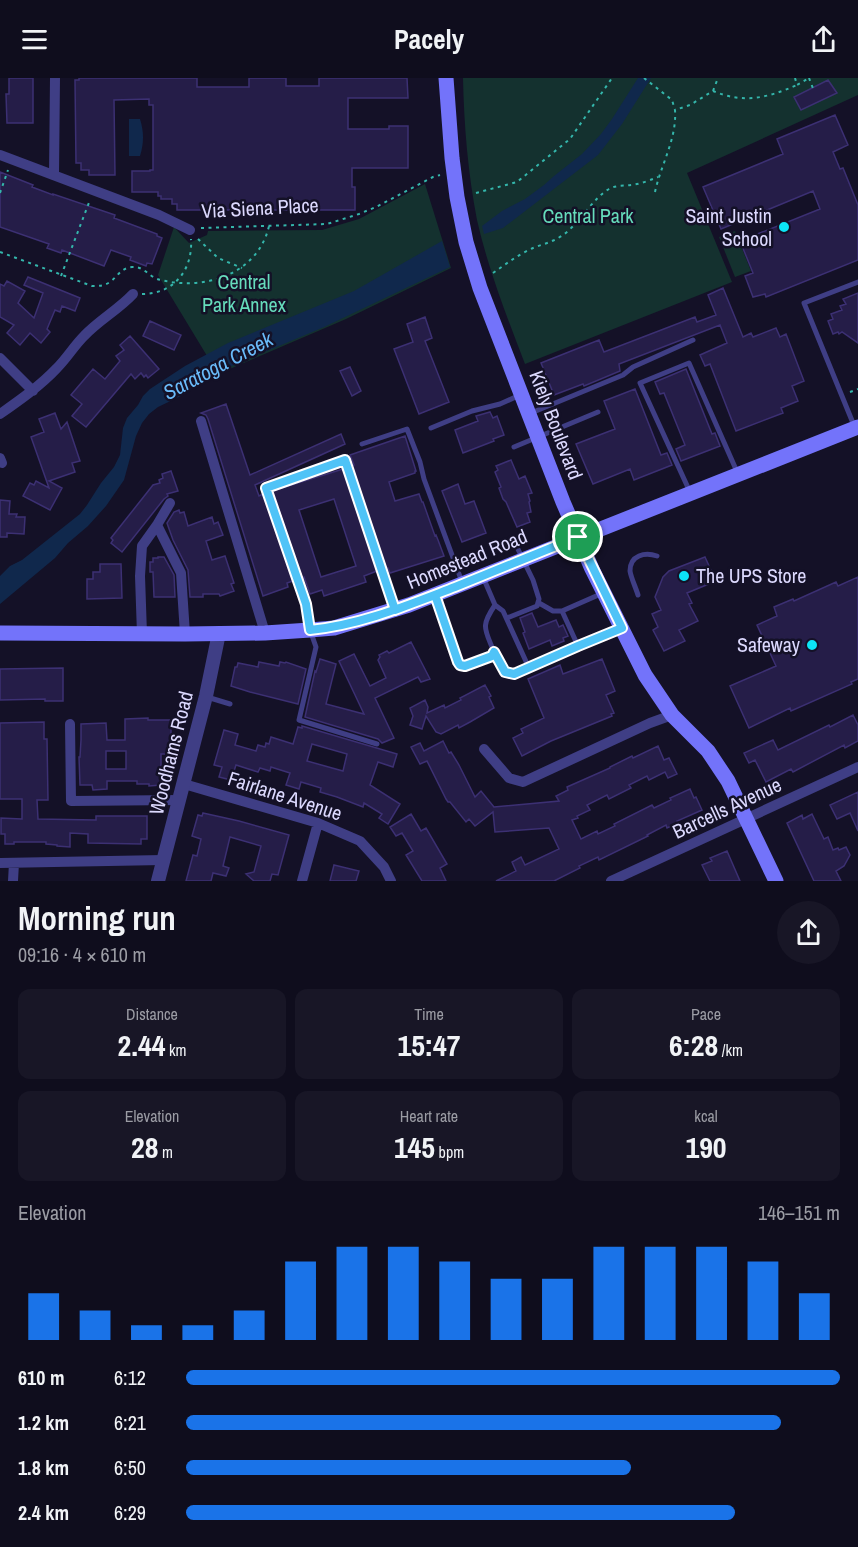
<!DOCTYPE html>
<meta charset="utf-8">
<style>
body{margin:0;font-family:"Archivo Narrow",sans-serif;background:#181626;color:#f1f3f6;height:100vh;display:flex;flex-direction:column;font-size:22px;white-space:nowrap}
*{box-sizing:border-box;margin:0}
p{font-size:20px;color:#9b9ca4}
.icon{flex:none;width:33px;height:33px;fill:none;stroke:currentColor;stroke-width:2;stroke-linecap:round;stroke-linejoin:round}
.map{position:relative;height:803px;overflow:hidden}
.drawer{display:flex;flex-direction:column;background:#0f0d1d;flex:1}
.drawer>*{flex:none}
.pin{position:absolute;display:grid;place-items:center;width:51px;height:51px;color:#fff;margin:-26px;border:3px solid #fff;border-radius:50%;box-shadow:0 2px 6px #0007}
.round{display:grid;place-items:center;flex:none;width:63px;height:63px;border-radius:32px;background:#181626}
.overview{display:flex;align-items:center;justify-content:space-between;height:102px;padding:0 18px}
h1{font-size:33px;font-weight:700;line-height:45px}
.figures{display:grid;grid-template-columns:repeat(3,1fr);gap:9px;height:102px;padding:6px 18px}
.figures div{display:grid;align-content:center;border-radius:12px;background:#181626;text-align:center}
.figures b{font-size:30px;font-weight:700}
.figures small{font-size:16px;font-weight:400}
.figures p{font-size:16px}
.chart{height:168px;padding:12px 18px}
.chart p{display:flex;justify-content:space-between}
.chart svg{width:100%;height:108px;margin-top:6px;stroke:#1a73e8;stroke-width:6}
ul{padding:0 18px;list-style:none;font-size:20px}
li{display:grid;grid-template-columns:96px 72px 1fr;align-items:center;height:45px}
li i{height:15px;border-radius:8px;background:#1a73e8}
header{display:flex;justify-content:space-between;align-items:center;height:78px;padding:0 18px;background:#0f0d1d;font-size:27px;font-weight:700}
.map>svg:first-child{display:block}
.green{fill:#14312f}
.water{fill:#10284c}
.building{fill:#251d48;stroke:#3c3073;stroke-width:1.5;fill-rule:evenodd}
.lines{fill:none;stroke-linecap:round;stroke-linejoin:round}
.path{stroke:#34b6ab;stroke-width:2;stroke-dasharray:3 4.5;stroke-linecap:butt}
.service{stroke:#3f3e85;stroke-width:5}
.minor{stroke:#3f3e85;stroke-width:10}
.tertiary{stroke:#3f3e85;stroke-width:14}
.secondary{stroke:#7373fa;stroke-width:15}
.route-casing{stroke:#fff;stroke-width:12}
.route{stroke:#4fc3f7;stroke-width:8}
.poi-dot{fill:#0ce5f6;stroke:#141127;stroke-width:2}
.labels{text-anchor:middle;stroke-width:5;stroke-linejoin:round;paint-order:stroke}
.street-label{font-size:20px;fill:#dcd9fe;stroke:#141127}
.park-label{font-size:20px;fill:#66dcbc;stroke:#141127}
.poi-label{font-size:20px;fill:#dcd9fe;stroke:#141127;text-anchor:end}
.water-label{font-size:21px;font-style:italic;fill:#6abbfa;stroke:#141127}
</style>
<header><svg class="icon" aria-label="menu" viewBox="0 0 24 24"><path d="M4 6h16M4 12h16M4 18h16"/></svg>Pacely<svg class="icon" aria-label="share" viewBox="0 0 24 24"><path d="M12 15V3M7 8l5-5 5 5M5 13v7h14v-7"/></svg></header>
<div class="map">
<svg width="858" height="803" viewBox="0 0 858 803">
<rect width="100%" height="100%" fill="#141127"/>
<path class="green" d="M463,0H858V17L687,95L732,204L525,286C507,239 488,191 477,142C468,95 464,48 463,0Z
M425,106L451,190L346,241L218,296L158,197L174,149L189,165L207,157L208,153L322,152L359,141Z
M735,153L751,193L735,199L719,159Z"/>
<path class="water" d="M638,0H651L622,46L598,77L503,150L484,156L482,148L502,133L525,121L544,107L554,98L582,76L601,56L612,41Z
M129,41H140C144,54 144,65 140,78H129Z
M442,163L450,189L324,249L227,290L207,300L181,318L158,329L149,336L142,345L136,358L124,402L106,428L88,448L68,465L55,480L0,526V498L10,488L22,482L80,436L87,427L101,405L114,389L120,377L123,350L127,340L138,327L143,318L150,311L185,288L228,265L354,213Z"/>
<path class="building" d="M9,0H33V45H7L6,16H9Z
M79,0H197V9H249V0H286V8H319V0H407L408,20H348V51H389V48H408V90H352V109H355V132H177V126H172V121H161V118H158V114H132V93H150V92H153V27H149V21L114,22L115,97H89V92H81V85H76L75,2H79Z
M828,2L837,15L801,32L794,19Z
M835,37L848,67L833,74L840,91L843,90L858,127V182L766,219L765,216L753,219L745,198L753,195L740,163L820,131L813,113L721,151L703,109L783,76L777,61Z
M0,94L33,107L32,109L53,117V116L115,137L114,140L157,156V158L162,160L152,186L147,185L146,188L130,182L131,179L111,172L104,188L62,172L61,175L47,170L49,166L0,149Z
M28,199L80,220L75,233L62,228L60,234L55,232L47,251L50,254L41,265L30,255L20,267L7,255L14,247L0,239V206L4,208L7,203L25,213L18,225L34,240L43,215L24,207Z
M723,210L743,259L751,255L753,259L776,250L780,259L786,256L804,303L792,308L798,323L781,330L783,335L736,353L710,286L705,288L700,277L727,265L720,247L619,286L620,293L584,308L583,306L554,317L541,285L599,262L604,274L695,239L697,244L716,237L708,217Z
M858,215V265L842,254L839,256L838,254L833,256L828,243L833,241L831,236L842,232L840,228L846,226L843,221Z
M425,239L432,260L425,263L449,324L419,336L394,271L413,264L407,246Z
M150,243L181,257L174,272L143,258Z
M130,258L159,291L148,300L146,297L144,299L141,295L135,301L131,296L86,349L72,338L82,326L71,317L93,291L105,301L120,283L116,278L124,272L120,267Z
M350,289L361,313L352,318L340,293Z
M686,291L712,356L715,355L720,368L681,383L676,371L685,367L664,315L660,316L655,304Z
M635,311L661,377L667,375L672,387L634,402L630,391L593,406L576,366L615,351L604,323Z
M226,326L250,397L341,356L345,366L255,407L259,418L263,416L293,503L287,505L288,509L263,518L208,341L206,337L201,335Z
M490,334L493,340L497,338L504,357L493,361L494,363L463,375L455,352L478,343L476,338Z
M55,335L61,351L67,344L80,383L72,385L75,394L49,403L62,410L50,432L23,418L30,405L34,407L36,403L49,410L31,359L44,354L39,341Z
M405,358L416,393H415V395L389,404L395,423L419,416L422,424H423L435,458L436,457L438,462L444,478L390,495L388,490H386L352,388L354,387L350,377Z
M511,382L519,401L525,398L532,415L528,416L530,423L529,424L531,434L527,435L530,444L517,449L506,424L503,421L499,410L501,409L495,394L498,392L496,388Z
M343,391L377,493L364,498L366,504L324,518L322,512L310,516L304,499L302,500L272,413ZM334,421L356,488L321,499L299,432Z
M171,393L178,413L167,416L168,418L164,421L122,474L111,465L113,462L111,460L153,407L160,405L159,402L163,400L162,396Z
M458,406L465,426L474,423L486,455L462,464L442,413Z
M0,422L10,423L9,436H17L16,439H25L24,456L7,455V459H0Z
M179,432L180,435L184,434L188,448L212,439L214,446L218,444L223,457L206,463L212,482L225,478L234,505L231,506L234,513L220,518L219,516H203V519H190L188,492L173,462L167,445L174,434Z
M158,479H164L174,497L175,519H154L153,494H150V484H153V480H158Z
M705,479L716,503L687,515L692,525L689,526L698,543L679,552L685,563L664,573L653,552L658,549L652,536L661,532L655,519L663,499L669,493Z
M100,486H121L122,520L87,521V501H93V494H100Z
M858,499V601L851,604L852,606L791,633L790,630L749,650L730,608L776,588L757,547L777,538L774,529L793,521L794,523L836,504L838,508Z
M532,535L538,549L556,542L559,549L563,547L568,558L563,560L564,563L552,568L550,562L529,571L523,555L525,554L520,540Z
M411,564L430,601L421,604L418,599L375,620L394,660L382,665L378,661L305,639L315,593L316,594L320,581L336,586L326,626L364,636L339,583L354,576L370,608L386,600L378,582L380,579L379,577L387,573L389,575Z
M602,581L615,613L606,617L614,635L611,636L612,638L551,663L522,678L513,660L523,655L521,651L544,640L528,601L560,587L563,596Z
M259,584L279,588L280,584L285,585L286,584L306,591L298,626L250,614L231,608L235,589H237L238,585L258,589Z
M63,590V623H45V621L0,622V591Z
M485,607L491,618L489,619L494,630L470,644L459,650L458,647L441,656L436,654L426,638L422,651L410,647L413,638L410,630L425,622L428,629L427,635L444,627L445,630L461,622L460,620Z
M853,637L858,647V663L845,670L844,667L793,694L791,691L766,704L755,682L749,685L744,675L773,662L778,672L829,647L830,649Z
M148,640V642H171V676H161V707L149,708V706H137V703H107V711L93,712L92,707H80L79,679H80L81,662V646L106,645L107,662H125V641ZM106,673H126V691H106Z
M44,644V661H47L48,722H37L38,741L96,742V738H147V761H141V766L88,765V756L70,755V769L57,768V767L46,766V764H14V766H5V756H1V740L22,741V721H0V645Z
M302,648L397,676L393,689L378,684L370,707L400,726L388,746L379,740L382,736L364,725L363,729L337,719L320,714L321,710L301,704L299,711L286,707L290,695L271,689L270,693L260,690L258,694L236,687L231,702L219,699L222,689L214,687L224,652L238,656L235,667L256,673L258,667L265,669L266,665L269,666L271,659L293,666L298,649L302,650ZM312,666L347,676L343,693L307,683Z
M443,663L449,675L451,674L459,687L475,719L481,713L494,729L559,723L556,718L568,712L567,709L610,690V689L632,678L633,680L658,668L664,682L669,680L677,696L668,700L665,694L649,702L647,698L629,707L631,710L609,721L607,717L587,727L590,732L577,738L578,740L572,742L581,761L597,753L598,756L615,748L614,746L652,727L654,730L671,722L670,720L690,711L694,720L696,719L702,732L677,743L678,745L667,750L666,747L647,757L648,758L599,782L598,779L579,788L580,790L554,803H496L516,793L512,784L521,779L525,787L559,771L549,750L495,754L493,734L475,748L469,741L466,744L450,724H448L446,721L427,683L420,686L411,669L420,665L424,673Z
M858,714V753L850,735L837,741L830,727Z
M203,735L239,743L289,757L278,797L272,796L270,803H254L246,796L254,794L261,768L230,759L223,788L229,790L226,798L213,795L211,803H186L193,777L197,778L201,761L192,758L198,737L202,738Z
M411,736L421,753L426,750L447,786L440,790L446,803H422L406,777L413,773L402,755L396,758L390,749Z
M812,736L824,761L828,759L833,772L838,770L839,772L846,769L850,777L844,788L836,793L841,803H814L787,745L802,737L803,741Z
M727,773L740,803H710L702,787L712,783L710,780Z
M334,787L359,793L356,803H330Z"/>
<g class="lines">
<path class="path" d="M644,0L672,22L675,32
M795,0L797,7L809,0
M809,0L814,13
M713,13L718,0
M655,114C661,86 677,61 675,32L690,27L713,13C744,26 767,20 797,7
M0,115L8,92
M476,115L517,104L570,61L612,0
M201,150L327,146L359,136L376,129L433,99L440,97
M198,161L218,180L242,190
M0,174L92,208C99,208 104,208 110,204C118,198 121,190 132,189C145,188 149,200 161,202C205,213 258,196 269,148
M493,195C506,186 519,176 533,170C543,166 553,164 563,157C579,146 593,120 609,111C616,107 624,108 631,107C641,106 650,102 658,99
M61,198L90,122
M142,216C174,216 193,192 191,161
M850,314L858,311"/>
<path class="service" d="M531,335L623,297L633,289L693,262
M431,350L472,333L500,326L520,317
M855,350L804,225L858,204
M362,366L407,351L420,384L424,401L462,504
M514,369L598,334
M690,414L640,305L689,285L738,396
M483,499L495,527L503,533L529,590
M638,517C636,510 631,500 630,493C630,477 645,474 657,478
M435,518L458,584L460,587L465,588L492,578L494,574C485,551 480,549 495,527
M539,525L553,533H562L603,515
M562,533L578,568
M507,540L537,528L539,521L533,502L513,461
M494,574L505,594L515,596L578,568L621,551
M207,619L230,626
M377,666L299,642L316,569L310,552L306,526L266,410L345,382L394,529"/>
<path class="minor" d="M0,77L159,137L190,152
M54,97L55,0
M0,280L33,313
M0,336C20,322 40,308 57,290C67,280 74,268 84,258C99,242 118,232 133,216
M201,343L265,555
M0,380L2,385
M157,447L170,425
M142,556L140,498L142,468L157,447L181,495L185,556
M70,646L71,723L179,722
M484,671L509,700L523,704L650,645L672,637
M184,706L318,745L360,763L384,789L391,803
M0,785L163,782
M13,803L14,785
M302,803L318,745
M611,803L858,689"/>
<path class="tertiary" d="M158,803L206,618L219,555"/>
<path class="secondary" d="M446,0L452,80L457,119L466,164L480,210L563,424L592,491L645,597L672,637L708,673L728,703L776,803
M0,555L185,556L265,555L310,552L334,550L409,527L858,349"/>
</g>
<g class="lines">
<g class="route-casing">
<path id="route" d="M578,459C537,476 496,492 455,509C408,527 361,547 310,552L306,526L266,410L345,382L395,532L435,517L458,584L460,587L465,588L492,578L494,574L505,594L514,596L578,568L622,550L578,459"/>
</g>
<use href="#route" class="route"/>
</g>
<g class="poi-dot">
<circle cx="784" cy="149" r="6"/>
<circle cx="684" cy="498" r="6"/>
<circle cx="812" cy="567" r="6"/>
</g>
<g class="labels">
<g class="street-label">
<text transform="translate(260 130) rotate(-3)" y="7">Via Siena Place</text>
<text transform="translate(556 347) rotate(69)" y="7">Kiely Boulevard</text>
<text transform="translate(467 481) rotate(-22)" y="7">Homestead Road</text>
<text transform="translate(171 675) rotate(-76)" y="7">Woodhams Road</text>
<text transform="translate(285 718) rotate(18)" y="7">Fairlane Avenue</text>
<text transform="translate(727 730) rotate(-25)" y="7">Barcells Avenue</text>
</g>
<g class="park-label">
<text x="588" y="145">Central Park</text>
<text x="244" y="211">Central<tspan x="244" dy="23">Park Annex</tspan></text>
</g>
<g class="poi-label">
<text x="772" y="145">Saint Justin<tspan x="772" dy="23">School</tspan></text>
<text x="696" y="505" text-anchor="start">The UPS Store</text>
<text x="800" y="574">Safeway</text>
</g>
<g class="water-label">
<text transform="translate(218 288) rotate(-28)" y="7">Saratoga Creek</text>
</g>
</g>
</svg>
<div class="pin" style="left:578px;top:459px;background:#1e9e55"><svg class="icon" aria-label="arrive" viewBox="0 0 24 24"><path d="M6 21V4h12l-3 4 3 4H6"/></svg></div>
</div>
<section class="drawer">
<div class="overview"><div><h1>Morning run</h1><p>09:16 · 4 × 610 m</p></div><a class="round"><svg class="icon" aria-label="share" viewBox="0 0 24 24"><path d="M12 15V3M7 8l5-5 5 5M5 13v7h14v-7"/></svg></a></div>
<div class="figures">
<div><p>Distance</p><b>2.44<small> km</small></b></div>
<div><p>Time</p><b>15:47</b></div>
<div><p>Pace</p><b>6:28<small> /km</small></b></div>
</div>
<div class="figures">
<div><p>Elevation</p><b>28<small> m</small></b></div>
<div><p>Heart rate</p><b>145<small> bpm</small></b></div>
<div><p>kcal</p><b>190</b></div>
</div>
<div class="chart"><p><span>Elevation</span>146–151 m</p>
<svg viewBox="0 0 160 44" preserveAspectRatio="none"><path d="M5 44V25M15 44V32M25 44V38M35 44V38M45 44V32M55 44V12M65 44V6M75 44V6M85 44V12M95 44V19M105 44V19M115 44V6M125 44V6M135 44V6M145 44V12M155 44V25"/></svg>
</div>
<ul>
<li><b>610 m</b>6:12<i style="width:100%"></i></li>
<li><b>1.2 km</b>6:21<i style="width:91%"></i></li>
<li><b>1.8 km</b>6:50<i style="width:68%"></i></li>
<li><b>2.4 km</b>6:29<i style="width:84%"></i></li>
</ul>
</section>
